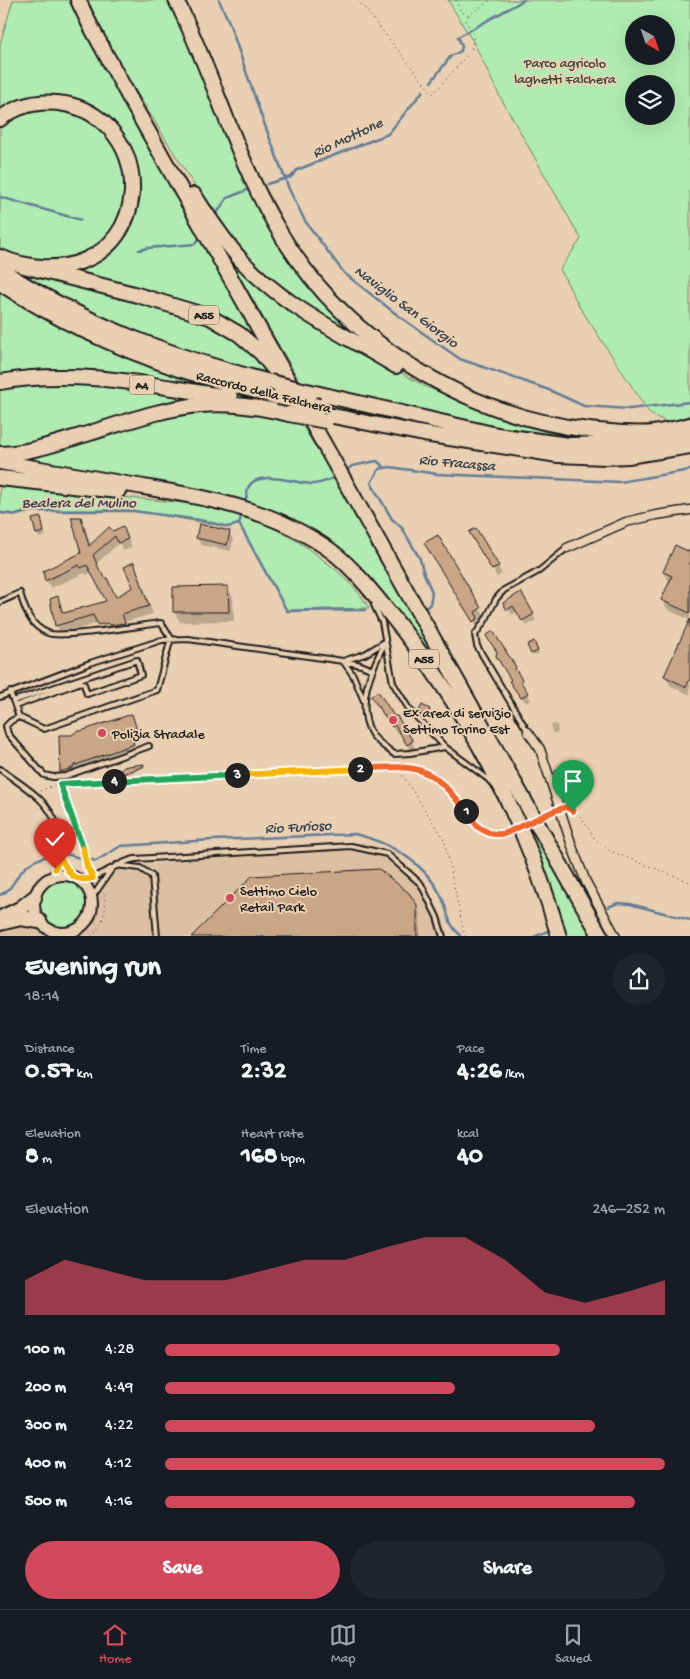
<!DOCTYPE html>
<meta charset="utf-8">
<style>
body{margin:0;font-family:"Gochi Hand",sans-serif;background:#20242c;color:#f1f3f6;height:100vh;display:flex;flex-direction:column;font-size:19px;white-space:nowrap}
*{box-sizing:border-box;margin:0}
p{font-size:16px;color:#9ea1a6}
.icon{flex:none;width:28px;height:28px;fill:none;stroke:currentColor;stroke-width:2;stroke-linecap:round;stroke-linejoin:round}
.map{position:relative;height:936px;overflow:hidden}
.details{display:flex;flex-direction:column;background:#171b24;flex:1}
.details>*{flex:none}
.needle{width:32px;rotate:140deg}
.tools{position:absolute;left:625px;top:15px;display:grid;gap:10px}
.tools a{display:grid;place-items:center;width:50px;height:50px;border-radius:50%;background:#171b24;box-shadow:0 5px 20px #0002;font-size:25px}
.pin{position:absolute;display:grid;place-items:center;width:42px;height:42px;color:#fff;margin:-51px -21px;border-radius:50% 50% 50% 0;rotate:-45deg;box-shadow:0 0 5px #0007}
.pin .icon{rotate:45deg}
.km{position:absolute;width:25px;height:25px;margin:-12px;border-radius:50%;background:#222;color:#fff;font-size:14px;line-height:25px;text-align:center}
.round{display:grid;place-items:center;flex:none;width:52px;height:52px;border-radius:26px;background:#20242c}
.summary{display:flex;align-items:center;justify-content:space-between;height:85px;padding:0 25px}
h1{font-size:28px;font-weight:800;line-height:38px}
.metrics{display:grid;grid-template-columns:repeat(3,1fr);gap:8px;height:85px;padding:5px 25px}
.metrics div{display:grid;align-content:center}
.metrics b{font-size:25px;font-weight:800}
.metrics small{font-size:14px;font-weight:400}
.metrics p{font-size:14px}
.chart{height:140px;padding:10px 25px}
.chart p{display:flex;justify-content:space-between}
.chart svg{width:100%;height:90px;margin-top:5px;fill:#d1495b;opacity:.7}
.button{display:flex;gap:10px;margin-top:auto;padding:10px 25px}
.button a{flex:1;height:58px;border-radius:30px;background:#d1495b;color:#fff;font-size:20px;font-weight:800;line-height:58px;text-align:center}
.button a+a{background:#20242c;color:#f1f3f6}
ul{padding:0 25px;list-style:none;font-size:16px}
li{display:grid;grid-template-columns:80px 60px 1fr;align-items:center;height:38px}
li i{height:12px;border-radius:6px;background:#d1495b}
.tab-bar{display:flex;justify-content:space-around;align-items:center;height:70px;border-top:1px solid #363941;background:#171b24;font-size:14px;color:#9ea1a6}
.tab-bar a{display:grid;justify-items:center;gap:2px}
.tab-bar .active{color:#d1495b}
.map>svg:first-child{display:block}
.built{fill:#dcc0a3}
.green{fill:#b0ecb2;stroke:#668467;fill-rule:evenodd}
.shadow{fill:#0003}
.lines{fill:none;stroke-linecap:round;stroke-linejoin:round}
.stream{stroke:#627d98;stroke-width:2.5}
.building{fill:#caa689;stroke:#1c1c1c}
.service-casing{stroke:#1c1c1c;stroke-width:8}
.minor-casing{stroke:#1c1c1c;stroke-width:11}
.tertiary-casing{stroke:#1c1c1c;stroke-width:14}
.motorway-casing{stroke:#1c1c1c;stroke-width:18}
.path{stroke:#1c1c1c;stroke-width:1;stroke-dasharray:1 4;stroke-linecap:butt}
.service{stroke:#ead0b2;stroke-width:4}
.minor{stroke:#ead0b2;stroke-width:8}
.tertiary{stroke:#ead0b2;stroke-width:10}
.motorway{stroke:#ead0b2;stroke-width:14}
.motorway-bridge-casing{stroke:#1c1c1c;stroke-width:18;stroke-linecap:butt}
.path-bridge{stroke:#1c1c1c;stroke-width:1;stroke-dasharray:1 4;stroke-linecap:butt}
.motorway-bridge{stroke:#ead0b2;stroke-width:14}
.split-1-casing{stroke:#fff;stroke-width:10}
.split-2-casing{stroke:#fff;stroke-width:10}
.split-3-casing{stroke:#fff;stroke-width:10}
.split-4-casing{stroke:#fff;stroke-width:10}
.split-5-casing{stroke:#fff;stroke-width:10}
.split-6-casing{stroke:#fff;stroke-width:10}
.split-1{stroke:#f0652b;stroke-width:6}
.split-2{stroke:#f0652b;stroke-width:6}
.split-3{stroke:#f5b400;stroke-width:6}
.split-4{stroke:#22a559;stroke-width:6}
.split-5{stroke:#22a559;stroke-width:6}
.split-6{stroke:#f5b400;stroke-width:6}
.poi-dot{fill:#d1495b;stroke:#ead0b2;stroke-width:2}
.labels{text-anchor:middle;stroke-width:4;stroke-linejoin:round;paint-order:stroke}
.shield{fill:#ead0b2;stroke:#5a5249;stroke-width:1}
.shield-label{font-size:12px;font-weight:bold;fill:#1c1c1c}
.park-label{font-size:14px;fill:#3a463a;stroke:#ead0b2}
.street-label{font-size:14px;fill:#1c1c1c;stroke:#ead0b2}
.poi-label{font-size:14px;fill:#1c1c1c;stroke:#ead0b2;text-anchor:start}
.water-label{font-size:15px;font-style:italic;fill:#394450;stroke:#ead0b2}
</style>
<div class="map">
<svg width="690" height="937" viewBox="0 0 690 937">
<rect width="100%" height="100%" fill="#ead0b2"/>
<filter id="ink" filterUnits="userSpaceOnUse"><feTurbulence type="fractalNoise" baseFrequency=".02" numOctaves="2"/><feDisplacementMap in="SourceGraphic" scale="10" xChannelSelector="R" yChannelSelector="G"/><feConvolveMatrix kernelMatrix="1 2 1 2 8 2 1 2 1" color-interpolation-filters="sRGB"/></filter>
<g filter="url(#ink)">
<path class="built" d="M364,842L413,869L445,921L447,936L0,937V931L12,927L42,875Z"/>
<path class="green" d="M13,0H73L260,344L246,335L69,273L111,250L137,171L86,105L0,114V44Z
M88,0H170L254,197L363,338L362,339L305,306L251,264L210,211L126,75L108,43Z
M448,0H690V415L669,423L650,414L579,306L560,269L581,239L498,93L475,45ZM634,24H666V56H634ZM634,84H666V116H634Z
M39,107L74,111L105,130L124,162L127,190L119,225L97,250L60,264L0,254V125L8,118Z
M225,251L367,353L426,387L491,412L524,423L585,437L584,439C488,432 394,404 300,382Z
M17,268L179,311L228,332L262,362L273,376C230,364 187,352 146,335C100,317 58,294 16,271Z
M0,292L44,317L140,362L199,382L198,385C136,378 61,361 0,375Z
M28,384C81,383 142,388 194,399V401L86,430L0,450V389Z
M222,408L298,419L340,486L464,704L462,705C429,655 396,601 351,559C339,548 324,540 311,530L24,461V458L150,419Z
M0,485C48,492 96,495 144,499C181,503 218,505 253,519C278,529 301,542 322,559C340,572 358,589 369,608L287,610L240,524L228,527L132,510H30L17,514L0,512Z
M494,757L595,936H564Z
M40 904a23 23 0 1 1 46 0a23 23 0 1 1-46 0Z"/>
<path class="shadow" d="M81,518L85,526L91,546L122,528L132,547L124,551L119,543L96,564L116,598L135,588L134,564L138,572L153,614L125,622L128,631L115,633L113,630L104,633L100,626L114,623H98L61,634L57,626L51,600L57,598L62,606L64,615L107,602L92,572L86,575L85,573L51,588L46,580L83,554Z
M40,519L46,536L39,538L37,534Z
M475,530L502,574L497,577L471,532Z
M229,532L233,540L231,551L201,545L197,538Z
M437,537L485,617L479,621L482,628L479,630L426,544Z
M690,553V620L668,610L662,600L670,583L664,572Z
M228,588L233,597L234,621L180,622L174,612Z
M521,594L536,620L527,626L517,611L512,615L505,604Z
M690,622V695L671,686L665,676Z
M535,645L539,654L534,656L528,646Z
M497,656L518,675L531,700L526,703Z
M376,703L393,717H397L416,749L412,751L400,732L397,734Z
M423,707L431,712L427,719L419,713Z
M131,715L141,739L134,742L138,753L78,775V777L66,781L61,772L60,736H72Z
M557,724L558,733H552L551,725Z
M143,765L144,768L125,775L123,769Z
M565,774L569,787L576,799L570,802L561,785Z
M408,894L420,914V937H192Z"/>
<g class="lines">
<path class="stream" d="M219,0L229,22L261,115L289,189L305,221L344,273L400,317L460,359L549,390L584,406L629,409L690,402
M431,82L451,56L461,51L462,46L458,37L524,0
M267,184L291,177L297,170L388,134L423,91
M0,197L81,220
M215,216L227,198L250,189
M139,250L148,248L195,244L202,235
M347,470L352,466L377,461L385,468
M246,499C247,496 247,491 248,488C257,468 297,484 314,484C321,483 330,480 336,476
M0,513L17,515L31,511H133L200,520L228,527L239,524L241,517
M239,524L287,611L365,610
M427,607L430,604L432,592L423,571L420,559L402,528L392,519L371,483L379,469L390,467L437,474L620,482L690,470
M66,854L80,858
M92,860L96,861L121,846L212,840L355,834C392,843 427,864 443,900C449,915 447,923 460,935
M0,895C11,891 14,880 21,872C30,861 40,858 52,855
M608,907L618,903L630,904L690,920
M534,937L548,931"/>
</g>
<path class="building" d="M41,517L44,532L36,534L32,519Z
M71,517H81L89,546L109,527L113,531L123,526L128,539L118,543L115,536L93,555L101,573L102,572L105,578H107L116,597L133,587L124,567L134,562L149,606L122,614L125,623L109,625L108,623L98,625L93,615L55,626L50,599L58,596L62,612L63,611L64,613L106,601L87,565L81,568L79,565L45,581L43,571L81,553Z
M199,524L230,531L227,545L196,538Z
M476,528L499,566L492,570L469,532Z
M438,535L481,608L475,612L478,618L473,622L424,543Z
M675,545L690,552V613L661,600L672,576L663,572Z
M228,586L229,612H173V587Z
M521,592L534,614L522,621L513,606L507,610L503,603Z
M690,619V679L686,687L664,676Z
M493,631L516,667L515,668L522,680L521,682L528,693L521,698L509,681L511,680L496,656L497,652L486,636Z
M534,641L538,651L531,654L527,645Z
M378,691L394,716H397L413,741L407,745L395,725L392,727L371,696Z
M422,705L430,709L426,718L418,713Z
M132,714L137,730L130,733L134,744L73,766V768L60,772L59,735H72L77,731H81Z
M144,764V766L123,774L121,768L128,766Z
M563,768L567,781L575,794L567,798L558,782L555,771Z
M379,869L409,893L417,905V937H191L252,876Z"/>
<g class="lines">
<g class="service-casing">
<path id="service" d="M0,602L20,593C25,610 30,626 48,633C60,639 142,625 161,623L171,638L157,690L44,729L19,717L10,692
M374,605L382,622L393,683L409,709L445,747L488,779L493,785
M385,642C372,669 355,703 371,733C375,741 387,748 394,754L410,753L445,747
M0,697L90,663L162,640L188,639L343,661L361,665L373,670
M13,701L137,660L141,675L87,694L84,684L81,682L15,706
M364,701L353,675L343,661L365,654L383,643
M19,717L11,721L6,726L8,734L44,775L53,777L66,776L149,746
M528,732L477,646L475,635L486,619L496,599L504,590L539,571L567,548
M0,769C22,786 48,798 57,826C64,847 55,857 73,877
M116,865L140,868L152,876L157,937
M51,877L60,856
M79,880C100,879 115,863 135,859L351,846L387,854L421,884L437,917L443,937
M91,899L111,870"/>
</g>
<g class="minor-casing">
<path id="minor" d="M567,548L626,522L656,515L690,510
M528,732L540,749L573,849L586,882L616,937"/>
</g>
<g class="tertiary-casing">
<path id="tertiary" d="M34 904a29 29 0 1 1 58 0a29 29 0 1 1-58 0Z"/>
</g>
<g class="motorway-casing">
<path id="motorway" d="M78,0L90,25L135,108L601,937
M176,0C213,73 234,153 275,224C338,337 461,415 589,430C610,432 632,435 653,433C665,431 678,428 690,425
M0,119C19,104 41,100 65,104C82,107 98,116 110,129C126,147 133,168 132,192C126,262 57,282 0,257
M194,195C209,218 223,240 241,260C283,306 343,334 396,366
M24,266L134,294L210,317L239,334L261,353L273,368
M0,269C83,324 173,357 270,382
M0,283C55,319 117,348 179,369C212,379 245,388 278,397
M0,382C76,368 155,386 230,397
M311,392L497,435L568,445L633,444L681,438L690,434
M323,414L424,434L558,455L606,457L628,456L690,446
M0,454C31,453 60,442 90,433C126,422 163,408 201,405C230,402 260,407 289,414
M0,462C46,470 92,478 138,486C190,495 241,503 289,526C305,534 320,542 334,553C356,571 373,593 391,615C466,707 527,822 559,937
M0,478L118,491
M3,917L20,909L34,898
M0,923L21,918L39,921"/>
</g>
<path class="path" d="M358,0L433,94L471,51L474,35L466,22L469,15
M456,0L461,12L469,15L491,0
M397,767L444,839L465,937
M60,784L89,872
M40,791L52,786L66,783L397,767L425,772L431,776L453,796L478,827L489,833L504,834
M583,820L595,839L610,851L690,882
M92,937C103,923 109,908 103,891"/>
<use href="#service" class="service"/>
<use href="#minor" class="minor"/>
<use href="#tertiary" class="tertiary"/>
<use href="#motorway" class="motorway"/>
<g class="motorway-bridge-casing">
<path id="motorway-bridge" d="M270,382L311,392
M278,397L319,406
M289,414L326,421"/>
</g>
<path class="path-bridge" d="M504,834L554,811L567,807L580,816L583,820"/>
<use href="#motorway-bridge" class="motorway-bridge"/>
</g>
</g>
<g class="lines" filter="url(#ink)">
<g class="split-1-casing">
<path id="split-1" d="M466,811L478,827L489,833L495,834H504L554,811L566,807L573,811"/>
</g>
<g class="split-2-casing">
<path id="split-2" d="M360,769C380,768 408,764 426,773C442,780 455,798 466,811"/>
</g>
<g class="split-3-casing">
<path id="split-3" d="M237,775L360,769"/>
</g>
<g class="split-4-casing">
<path id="split-4" d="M114,781L237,775"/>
</g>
<g class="split-5-casing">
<path id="split-5" d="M83,848L60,784L114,781"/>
</g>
<g class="split-6-casing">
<path id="split-6" d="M55,869L60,856C68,873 73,883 93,878L87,867L83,848"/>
</g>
<use href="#split-1" class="split-1"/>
<use href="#split-2" class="split-2"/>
<use href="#split-3" class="split-3"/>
<use href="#split-4" class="split-4"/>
<use href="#split-5" class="split-5"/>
<use href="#split-6" class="split-6"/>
</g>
<g class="poi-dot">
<circle cx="393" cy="720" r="5"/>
<circle cx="102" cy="733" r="5"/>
<circle cx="230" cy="898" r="5"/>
</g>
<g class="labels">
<g class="shield">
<rect x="189" y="305.5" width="30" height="19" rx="4"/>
<rect x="129.5" y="375.5" width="25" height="19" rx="4"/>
<rect x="409" y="649.5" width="30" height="19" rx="4"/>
</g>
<g class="shield-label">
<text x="204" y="319">A55</text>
<text x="142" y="389">A4</text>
<text x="424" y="663">A55</text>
</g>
<g class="park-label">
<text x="565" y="67">Parco agricolo<tspan x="565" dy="16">laghetti Falchera</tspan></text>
</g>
<g class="street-label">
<text transform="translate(264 391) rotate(14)" y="5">Raccordo della Falchera</text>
</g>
<g class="poi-label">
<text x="403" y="717">Ex area di servizio<tspan x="403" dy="16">Settimo Torino Est</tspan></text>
<text x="112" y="738">Polizia Stradale</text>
<text x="240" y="895">Settimo Cielo<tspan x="240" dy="16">Retail Park</tspan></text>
</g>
<g class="water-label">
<text transform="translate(347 137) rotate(-25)" y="5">Rio Mottone</text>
<text transform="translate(407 306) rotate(37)" y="5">Naviglio San Giorgio</text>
<text transform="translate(457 462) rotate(5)" y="5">Rio Fracassa</text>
<text x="79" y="507">Bealera del Mulino</text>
<text transform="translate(298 826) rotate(-3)" y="5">Rio Furioso</text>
</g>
</g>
</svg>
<div class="tools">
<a><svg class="needle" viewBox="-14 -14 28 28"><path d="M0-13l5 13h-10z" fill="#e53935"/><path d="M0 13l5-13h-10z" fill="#9ea1a6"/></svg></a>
<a><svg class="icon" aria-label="layers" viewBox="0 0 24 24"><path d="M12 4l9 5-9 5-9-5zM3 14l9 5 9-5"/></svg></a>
</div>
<div class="pin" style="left:573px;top:811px;background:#1e9e55"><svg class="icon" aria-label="arrive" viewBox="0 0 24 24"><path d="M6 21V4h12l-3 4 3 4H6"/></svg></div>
<div class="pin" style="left:55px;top:869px;background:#d93025"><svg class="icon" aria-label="check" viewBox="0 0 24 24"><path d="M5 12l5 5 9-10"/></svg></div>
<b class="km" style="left:466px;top:811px">1</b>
<b class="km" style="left:360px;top:769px">2</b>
<b class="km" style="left:237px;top:775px">3</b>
<b class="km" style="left:114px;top:781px">4</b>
</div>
<section class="details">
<div class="summary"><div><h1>Evening run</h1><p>18:14</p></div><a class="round"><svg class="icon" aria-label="share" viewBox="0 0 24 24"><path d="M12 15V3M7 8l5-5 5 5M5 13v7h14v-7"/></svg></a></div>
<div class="metrics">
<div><p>Distance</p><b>0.57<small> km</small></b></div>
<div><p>Time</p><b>2:32</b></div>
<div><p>Pace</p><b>4:26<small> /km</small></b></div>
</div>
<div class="metrics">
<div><p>Elevation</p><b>8<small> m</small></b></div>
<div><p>Heart rate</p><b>168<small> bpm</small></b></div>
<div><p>kcal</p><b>40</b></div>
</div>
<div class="chart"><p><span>Elevation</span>246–252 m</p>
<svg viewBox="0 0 160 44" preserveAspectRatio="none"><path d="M0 44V27L10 17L20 22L30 27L40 27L50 27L60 22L70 17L80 17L90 11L100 6L110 6L120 17L130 33L140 38L150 33L160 27V44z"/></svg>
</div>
<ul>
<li><b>100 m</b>4:28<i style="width:79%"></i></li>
<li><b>200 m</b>4:49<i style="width:58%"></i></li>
<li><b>300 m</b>4:22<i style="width:86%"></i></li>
<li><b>400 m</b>4:12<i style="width:100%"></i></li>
<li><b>500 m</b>4:16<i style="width:94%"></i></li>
</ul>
<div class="button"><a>Save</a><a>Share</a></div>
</section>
<nav class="tab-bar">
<a class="active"><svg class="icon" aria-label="home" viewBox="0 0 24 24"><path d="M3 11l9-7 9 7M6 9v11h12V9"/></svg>Home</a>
<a><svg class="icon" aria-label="map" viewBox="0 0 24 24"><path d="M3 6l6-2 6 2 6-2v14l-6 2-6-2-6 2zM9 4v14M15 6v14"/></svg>Map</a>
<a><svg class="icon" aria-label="saved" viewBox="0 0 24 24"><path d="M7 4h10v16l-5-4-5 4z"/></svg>Saved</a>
</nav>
